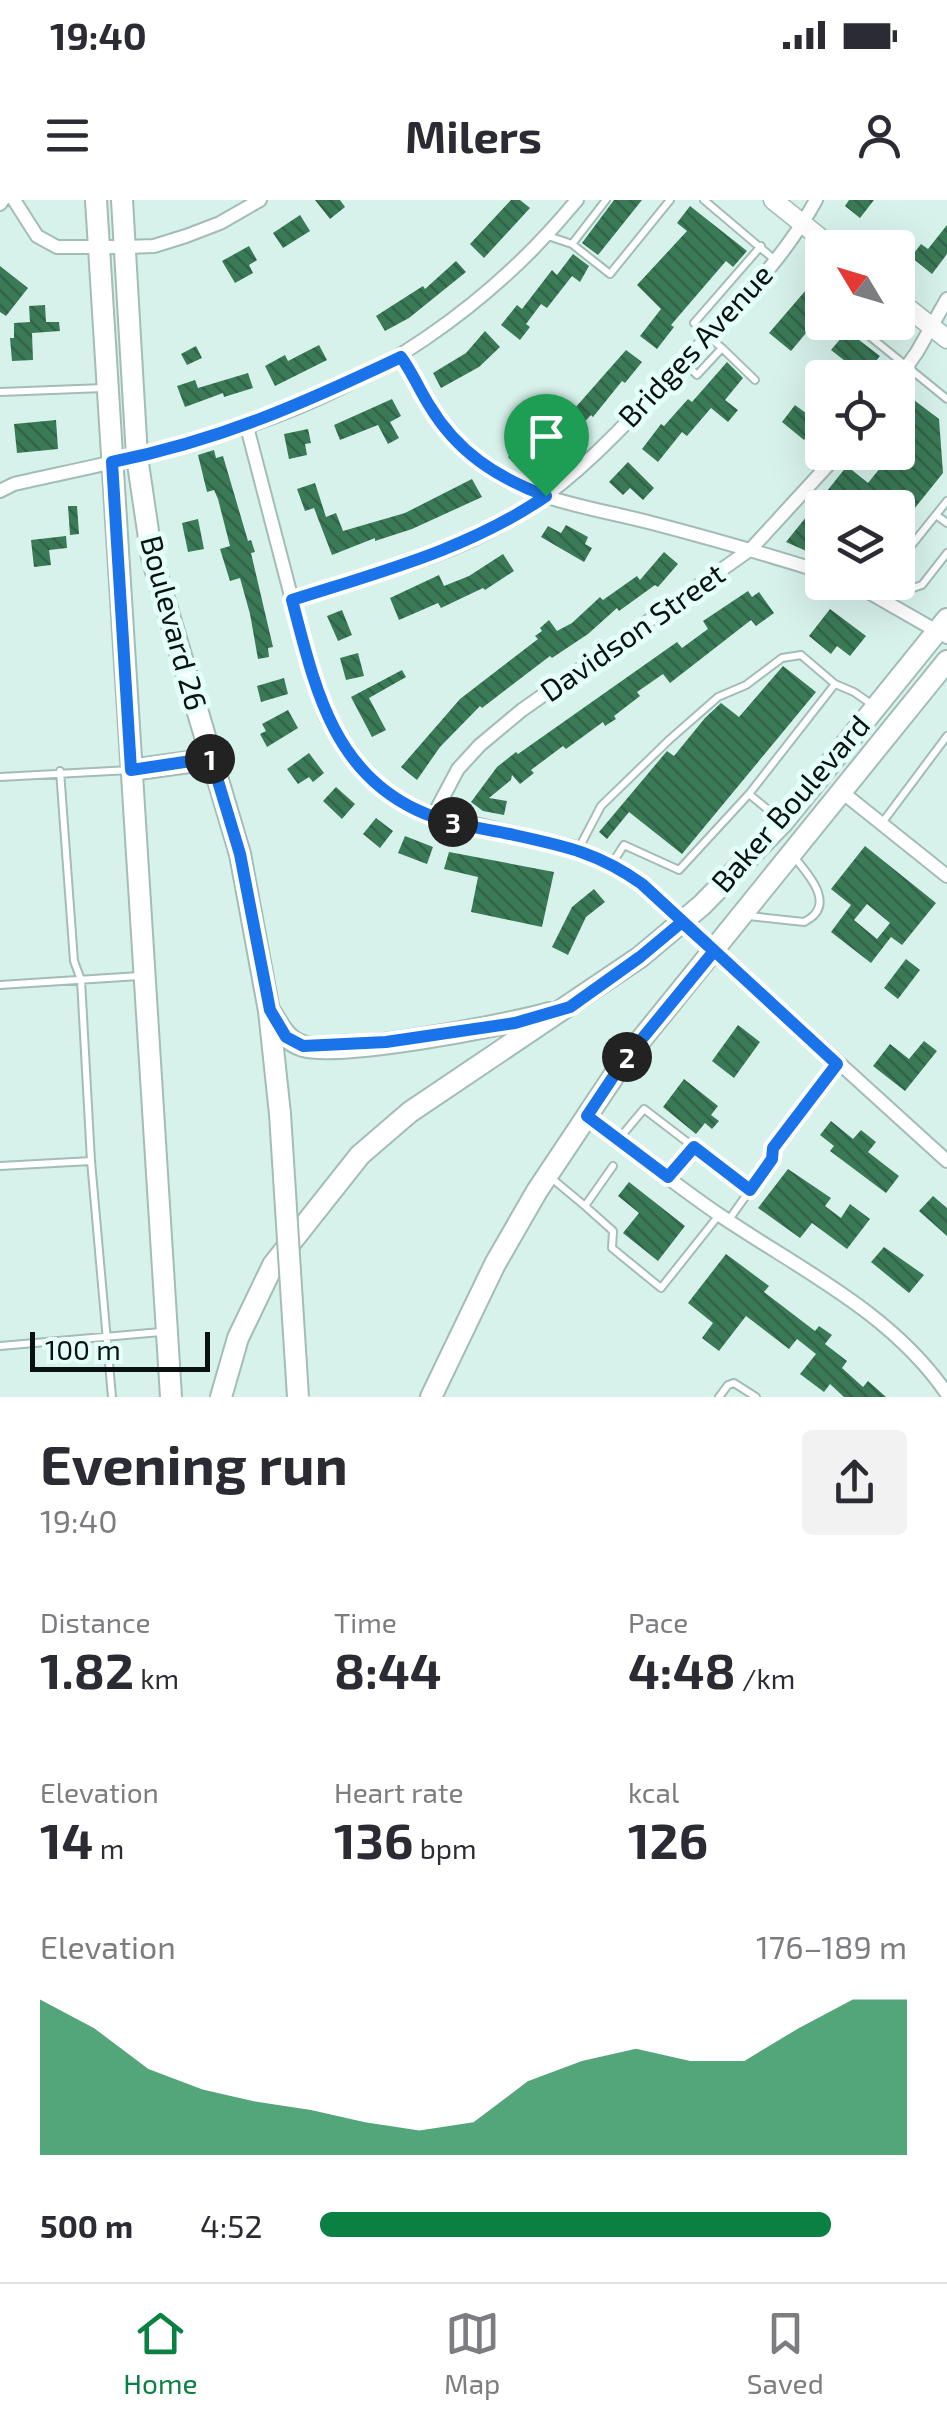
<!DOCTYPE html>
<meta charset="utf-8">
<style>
body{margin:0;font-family:"Exo 2",sans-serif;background:#f2f2f3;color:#2b2b33;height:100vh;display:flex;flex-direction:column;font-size:38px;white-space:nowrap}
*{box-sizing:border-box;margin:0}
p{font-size:32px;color:#7c7c81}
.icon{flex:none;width:55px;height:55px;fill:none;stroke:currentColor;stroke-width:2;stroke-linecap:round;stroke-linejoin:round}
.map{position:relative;height:1197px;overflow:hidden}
.side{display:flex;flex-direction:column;background:#fff;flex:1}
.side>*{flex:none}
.needle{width:65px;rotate:308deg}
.controls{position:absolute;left:805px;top:30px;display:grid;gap:20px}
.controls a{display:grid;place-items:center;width:110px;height:110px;border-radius:10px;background:#fff;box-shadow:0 10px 40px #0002;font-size:50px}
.scale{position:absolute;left:30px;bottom:25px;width:180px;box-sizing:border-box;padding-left:10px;border:5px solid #091210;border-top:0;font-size:28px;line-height:35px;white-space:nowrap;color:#091210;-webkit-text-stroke:8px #e4fff8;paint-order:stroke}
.pin{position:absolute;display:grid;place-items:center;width:85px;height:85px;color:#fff;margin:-102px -42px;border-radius:50% 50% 50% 0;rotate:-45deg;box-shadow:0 0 10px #0007}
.pin .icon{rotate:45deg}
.km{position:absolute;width:50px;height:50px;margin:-25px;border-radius:50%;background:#222;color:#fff;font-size:28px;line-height:50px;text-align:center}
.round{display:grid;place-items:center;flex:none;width:105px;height:105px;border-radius:10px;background:#f2f2f3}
.overview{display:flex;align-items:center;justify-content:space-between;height:170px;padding:0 40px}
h1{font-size:55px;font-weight:700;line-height:75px}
.metrics{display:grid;grid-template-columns:repeat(3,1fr);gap:15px;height:170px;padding:10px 40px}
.metrics div{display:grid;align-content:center}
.metrics b{font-size:50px;font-weight:700}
.metrics small{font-size:28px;font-weight:400}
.metrics p{font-size:28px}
.chart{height:280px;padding:20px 40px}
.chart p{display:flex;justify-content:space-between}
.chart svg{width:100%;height:180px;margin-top:10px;fill:#0b8043;opacity:.7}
ul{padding:0 40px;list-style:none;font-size:32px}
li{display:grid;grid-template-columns:160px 120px 1fr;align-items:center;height:75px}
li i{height:25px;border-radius:12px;background:#0b8043}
.status{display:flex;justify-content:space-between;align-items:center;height:70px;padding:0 50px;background:#fff;direction:ltr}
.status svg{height:28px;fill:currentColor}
header{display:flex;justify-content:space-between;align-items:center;height:130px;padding:0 40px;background:#fff;font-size:45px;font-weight:700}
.dock{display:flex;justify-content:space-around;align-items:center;height:140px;border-top:2px solid #e1e1e2;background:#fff;font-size:28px;color:#7c7c81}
.dock a{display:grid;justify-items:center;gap:5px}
.dock .on{color:#0b8043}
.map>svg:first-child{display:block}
.building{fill:url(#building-back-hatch);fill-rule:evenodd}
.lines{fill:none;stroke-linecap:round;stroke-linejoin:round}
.lane-casing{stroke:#a3bcb6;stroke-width:10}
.street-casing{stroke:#a3bcb6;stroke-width:16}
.secondary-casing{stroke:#a3bcb6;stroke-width:21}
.primary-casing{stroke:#a3bcb6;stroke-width:24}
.lane{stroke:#fff;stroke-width:6}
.street{stroke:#fff;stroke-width:12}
.secondary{stroke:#fff;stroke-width:18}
.primary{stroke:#fff;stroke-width:20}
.primary-bridge-casing{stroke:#a3bcb6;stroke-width:24;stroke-linecap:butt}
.primary-bridge{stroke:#fff;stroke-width:20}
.route-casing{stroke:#fff;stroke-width:20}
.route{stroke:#1a73e8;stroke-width:12}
.labels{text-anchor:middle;stroke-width:10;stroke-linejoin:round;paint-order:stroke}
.street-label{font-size:30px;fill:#091210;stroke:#e4fff8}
</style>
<div class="status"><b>19:40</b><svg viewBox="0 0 49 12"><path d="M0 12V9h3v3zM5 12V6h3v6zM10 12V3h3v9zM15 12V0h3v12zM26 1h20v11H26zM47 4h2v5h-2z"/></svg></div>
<header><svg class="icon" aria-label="menu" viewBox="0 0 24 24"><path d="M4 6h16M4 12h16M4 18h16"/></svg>Milers<svg class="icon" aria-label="person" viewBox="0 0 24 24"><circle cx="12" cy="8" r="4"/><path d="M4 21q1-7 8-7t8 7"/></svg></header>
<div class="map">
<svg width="947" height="1197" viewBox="0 0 947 1197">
<defs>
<pattern id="building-back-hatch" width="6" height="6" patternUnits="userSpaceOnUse" patternTransform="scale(2.5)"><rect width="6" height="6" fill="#3b7a57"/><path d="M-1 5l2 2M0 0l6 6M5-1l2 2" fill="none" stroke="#306347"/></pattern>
</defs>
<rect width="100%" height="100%" fill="#d7f2eb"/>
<path class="building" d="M315,0H340L345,7L330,19Z
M511,0H520L530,8L484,58L470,44Z
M614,0H642L598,55L582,43Z
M849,0H874L860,18L845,6Z
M690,6L747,51L733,67L726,61L671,125L674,127L657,149L640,136L661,109L637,85L687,31L677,23Z
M300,15L310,31L283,48L273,33Z
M947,25V54L932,74L911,57L921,44L928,49Z
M249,46L257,60L249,65L253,73L235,83L222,61Z
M573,54L589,66L580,82L572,76L547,108L541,104L526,124L530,127L520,140L501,125L517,105L522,109L552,70L557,75Z
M456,61L466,72L409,118L385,131L376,116L423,86L425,89Z
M0,66L28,88L6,116L0,112Z
M806,90L822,104V114L791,151L769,133Z
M45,105L46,122H59L60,131L32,133L33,160L12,161L10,138H14V123L30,122L29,106Z
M485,131L500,147L479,167L441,188L433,173L466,153Z
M847,131L880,156L864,176L831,150Z
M319,145L327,160L275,186L265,166L285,155L288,161Z
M196,146L202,158L187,165L181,154Z
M626,150L642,162L625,183L622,181L593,217L591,215L563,244L556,238L521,271L508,257L537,230L544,236L572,206L575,208Z
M727,162L743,178L725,200L738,210L728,222L711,208L687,236L682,232L658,262L642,249L661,224L664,226L688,199L692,202Z
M248,173L253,188L224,197L223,193L185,207L177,186L195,180L198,188Z
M392,199L401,216L390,222L399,238L388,244L378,225L340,240L334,225Z
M914,200L939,219L943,273L898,329V308H822V358L786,342L847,266L868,283L893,252H898L902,241L898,238V221Z
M795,205L818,222L804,240L782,222Z
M56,220L58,249L17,253L14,224Z
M308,229L311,243L305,244L307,255L289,259L284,234Z
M214,250L216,258L223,256L248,341L251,340L255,352L251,353L273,447L268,448L269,457L258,459L250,414L240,378L230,381L220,349L230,346L218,299L214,290L207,292L198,255Z
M628,262L654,288L643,300L630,288L623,295L609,282Z
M472,279L482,297L412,329L375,341V338L332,355L314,308L305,311L297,289L315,283L326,317L336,313L343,331L405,313Z
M68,306H77L79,334L70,335Z
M198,319L204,349L188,352L182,323Z
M566,325L588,337L585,344L592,348L584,362L541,337L548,326L561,333Z
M66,336L67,348L49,350L51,365L34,367L31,340Z
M664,352L678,364L658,387L655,385L619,411L617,408L588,434L552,458L550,456L482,508L480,506L440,547L417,580L401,567L460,499L538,439L535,436L542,431L540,428L549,420L557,431L572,423L600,397L603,400L637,376L640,380Z
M503,354L514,371L485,390L483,388L441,408L438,403L399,420L390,398L439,375L444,386L469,376Z
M748,391L752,397L759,392L774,413L756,426L751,420L670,483L663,474L637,492L640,496L614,516L616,519L605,526L603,522L566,549L563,546L531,570L534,573L520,584L512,575L511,580L489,598L507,601L504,615L483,611L471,602L497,567L516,552L518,554L677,442L682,448L708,429L703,421Z
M830,409L866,436L850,456L837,446L831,454L809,436Z
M342,410L352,435L338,441L327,416Z
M358,453L364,476L346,480L340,458Z
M783,466L816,492L682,654L629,612L607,639L599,632L667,551L674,556L705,518L721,503L739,517Z
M402,470L406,477L369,498L386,530L372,537L351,497Z
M284,478L288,494L261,502L257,486Z
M288,510L298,528L267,547L260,534L266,531L262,524Z
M309,553L324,573L313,582L309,577L298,584L287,569Z
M336,587L355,604L342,619L323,601Z
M376,618L393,631L380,648L363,634Z
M405,636L433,647L427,664L398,653Z
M865,646L936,703L902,745L891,737L871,763L831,732L851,705L831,689ZM867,704L890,723L877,739L854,720Z
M449,652L554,672L542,727L471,712L478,677L444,669Z
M594,689L605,702L586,717L568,755L552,747L572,707Z
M906,759L920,770L898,799L884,788Z
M738,825L760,842L734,878L712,861Z
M924,841L937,851L905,891L873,866L890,844L909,859Z
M684,879L718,906L711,915L719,921L712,929L705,923L696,934L663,907Z
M831,921L853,939L861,930L876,942L868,952L899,976L886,993L830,951L834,946L820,935Z
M788,969L831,998L825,1006L841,1018L850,1004L870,1019L847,1049L812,1023L800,1038L758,1008Z
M629,982L685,1026L658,1061L623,1033L639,1013L618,996Z
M933,996L947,1008V1036L919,1011Z
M884,1047L924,1075L909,1093L871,1062Z
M726,1054L769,1086L764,1092L815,1131L819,1126L832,1135L825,1144L847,1161L842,1168L863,1187L868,1181L886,1197H844L830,1184L824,1192L800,1174L816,1154L797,1139L789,1149L746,1116L719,1151L702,1138L713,1123L688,1103Z"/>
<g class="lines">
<g class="lane-casing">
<path id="lane" d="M704,0L775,60
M548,36L572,44L610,74L670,0
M572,44L606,0
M868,122L862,130L947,199
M694,123L761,46
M722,148L755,180
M684,162L697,175L722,148L709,137
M0,192L104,188
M936,315L947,323
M898,362L947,301
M898,376L913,388L922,385L947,353
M881,397L886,382
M60,571L74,761L81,780L91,961L112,1197
M0,577L130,570
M749,594L778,618
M882,623L947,536
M579,648L601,606L669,540L718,497L746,485L782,458L801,455L835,484L854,492L874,506
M613,662L624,645L679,670L749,594L835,484
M749,716L804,722C837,706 810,676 794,657
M0,785L139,776
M618,940L644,909L750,990
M0,966L91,961
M549,976L585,1006L613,966
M669,976L694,947
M585,1006L613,1031L612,1048L661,1088L719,1015
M728,1021L772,959L773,948L837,864
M0,1146L161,1132
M719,1197L728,1185L734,1183L756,1197"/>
</g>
<g class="street-casing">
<path id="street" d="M14,0L37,36L57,47H126L154,46L186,36L220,23L260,0
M0,4L3,0
M401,157C427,194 442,233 478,262C524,300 595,308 652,323C709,338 766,354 822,372
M898,179L917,152L947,99
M247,227L315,488L327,519L354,562L388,594L419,611L573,647L612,663L642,684L947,961
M0,291L14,284C90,267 167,252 242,228C373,186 490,106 577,0
M851,382L947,437
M292,400C365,377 447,359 513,318C579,278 634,215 687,159C733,109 783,61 816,0
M842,592L947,676
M433,616L458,569L480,545L522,510L751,349L840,252
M587,916C631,949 675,985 721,1016C801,1070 892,1113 947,1194"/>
</g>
<g class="secondary-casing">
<path id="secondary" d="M773,0L833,48
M898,100L947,139"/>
</g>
<g class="primary-casing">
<path id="primary" d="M96,0L171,1197
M122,0L137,257L152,358L240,654L269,811L280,914
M131,570L211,559
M271,813C280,827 286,841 303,846C340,857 507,825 549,813
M221,1197L238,1138L273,1065L360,955L410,912L640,757L702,705L783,622L947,419
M431,1197L495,1064L537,991L623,862L947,461"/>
</g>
<use href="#lane" class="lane"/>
<use href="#street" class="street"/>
<use href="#secondary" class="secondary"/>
<use href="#primary" class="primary"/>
<g class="primary-bridge-casing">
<path id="primary-bridge" d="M280,914L298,1197"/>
</g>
<use href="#primary-bridge" class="primary-bridge"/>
</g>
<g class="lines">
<g class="route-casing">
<path id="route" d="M546,296C496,277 457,252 429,205C419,189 412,172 401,157C302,204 221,240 112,262L131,570L211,558L240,654L270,810L286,837L303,846L386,842L515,823L570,807L640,757L682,722L714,751L623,862L587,916L668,977L694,947L750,990L772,959L773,948L837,864L642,684C599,653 565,646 514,635C482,628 446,624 417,610C331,570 314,483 292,400C380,372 469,349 546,296"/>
</g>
<use href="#route" class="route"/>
</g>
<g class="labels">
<g class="street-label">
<text transform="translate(696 146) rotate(-47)" y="10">Bridges Avenue</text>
<text transform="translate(173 423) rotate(75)" y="10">Boulevard 26</text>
<text transform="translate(633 433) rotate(-35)" y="10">Davidson Street</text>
<text transform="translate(791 604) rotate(-49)" y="10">Baker Boulevard</text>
</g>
</g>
</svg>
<div class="controls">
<a><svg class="needle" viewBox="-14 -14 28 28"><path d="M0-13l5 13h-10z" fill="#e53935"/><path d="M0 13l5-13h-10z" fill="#7c7c81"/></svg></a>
<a><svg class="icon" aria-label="locate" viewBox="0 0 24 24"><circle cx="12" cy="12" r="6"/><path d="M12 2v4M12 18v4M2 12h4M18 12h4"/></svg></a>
<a><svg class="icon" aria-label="layers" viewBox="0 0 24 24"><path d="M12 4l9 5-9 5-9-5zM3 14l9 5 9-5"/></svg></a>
</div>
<div class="scale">100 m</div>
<div class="pin" style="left:546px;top:296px;background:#1e9e55"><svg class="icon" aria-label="arrive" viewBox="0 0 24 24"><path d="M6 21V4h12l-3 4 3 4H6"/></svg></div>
<b class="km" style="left:210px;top:559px">1</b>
<b class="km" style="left:627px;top:857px">2</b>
<b class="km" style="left:453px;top:622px">3</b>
</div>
<section class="side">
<div class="overview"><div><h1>Evening run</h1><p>19:40</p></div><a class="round"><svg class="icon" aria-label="share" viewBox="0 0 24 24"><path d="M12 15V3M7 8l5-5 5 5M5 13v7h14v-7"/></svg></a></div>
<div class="metrics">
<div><p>Distance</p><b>1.82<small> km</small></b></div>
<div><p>Time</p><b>8:44</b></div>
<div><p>Pace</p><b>4:48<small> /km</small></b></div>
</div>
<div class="metrics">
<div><p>Elevation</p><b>14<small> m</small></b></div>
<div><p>Heart rate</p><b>136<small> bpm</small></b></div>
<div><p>kcal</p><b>126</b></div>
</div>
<div class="chart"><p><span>Elevation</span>176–189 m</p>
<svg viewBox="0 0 160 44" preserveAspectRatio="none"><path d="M0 44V6L10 13L20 23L30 28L40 31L50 33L60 36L70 38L80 36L90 26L100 21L110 18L120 21L130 21L140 13L150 6L160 6V44z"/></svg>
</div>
<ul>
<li><b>500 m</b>4:52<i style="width:87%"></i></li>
</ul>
</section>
<nav class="dock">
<a class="on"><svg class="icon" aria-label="home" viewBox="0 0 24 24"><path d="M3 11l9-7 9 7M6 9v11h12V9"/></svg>Home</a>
<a><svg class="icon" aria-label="map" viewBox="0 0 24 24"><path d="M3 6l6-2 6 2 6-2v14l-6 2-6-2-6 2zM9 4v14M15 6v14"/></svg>Map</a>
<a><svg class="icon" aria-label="saved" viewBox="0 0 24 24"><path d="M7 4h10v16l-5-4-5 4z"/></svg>Saved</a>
</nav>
